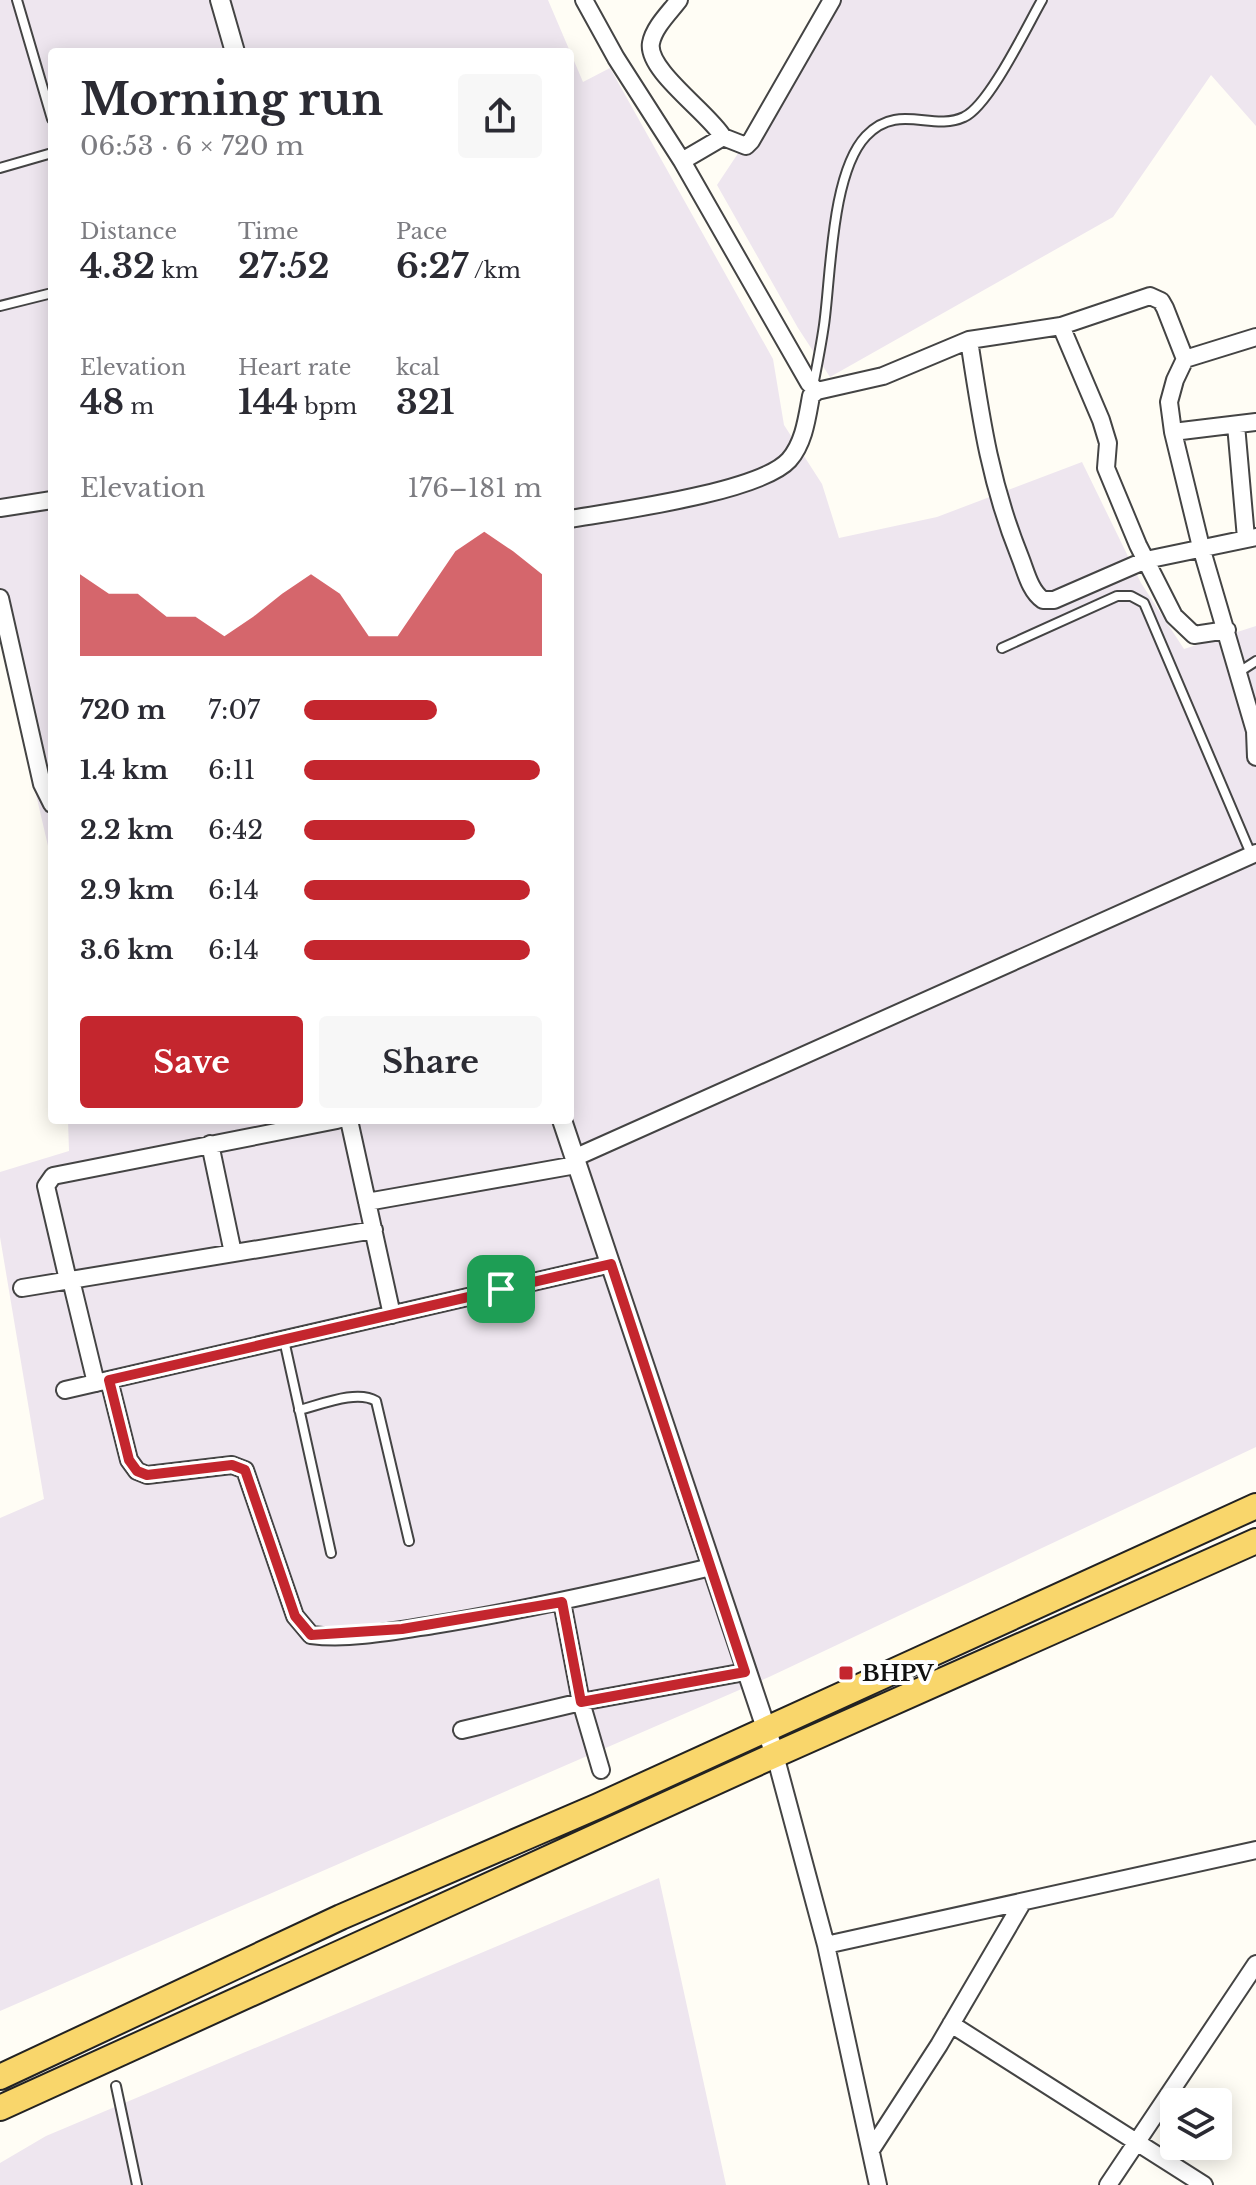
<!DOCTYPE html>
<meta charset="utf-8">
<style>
body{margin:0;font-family:"Libre Baskerville",serif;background:#f7f7f7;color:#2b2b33;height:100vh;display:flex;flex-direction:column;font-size:30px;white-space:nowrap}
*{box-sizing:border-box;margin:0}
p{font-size:26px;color:#7c7c81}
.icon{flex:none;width:44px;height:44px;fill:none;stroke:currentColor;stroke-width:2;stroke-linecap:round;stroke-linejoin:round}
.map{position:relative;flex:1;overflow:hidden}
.panel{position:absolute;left:48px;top:48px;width:526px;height:1076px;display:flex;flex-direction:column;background:#fff;border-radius:8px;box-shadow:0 4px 20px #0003}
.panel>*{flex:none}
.buttons{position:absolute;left:1160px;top:2088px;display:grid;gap:16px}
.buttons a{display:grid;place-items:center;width:72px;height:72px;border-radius:8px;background:#fff;box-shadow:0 4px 20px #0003;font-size:40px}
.pin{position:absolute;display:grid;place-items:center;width:68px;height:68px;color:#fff;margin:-34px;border-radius:16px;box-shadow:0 4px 12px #0006}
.round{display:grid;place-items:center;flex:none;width:84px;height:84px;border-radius:8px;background:#f7f7f7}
.head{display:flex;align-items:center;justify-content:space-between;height:136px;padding:0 32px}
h1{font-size:44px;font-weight:700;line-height:60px}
.metrics{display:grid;grid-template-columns:repeat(3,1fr);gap:12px;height:136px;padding:8px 32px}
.metrics div{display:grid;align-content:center}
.metrics b{font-size:34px;font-weight:700}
.metrics small{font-size:22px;font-weight:400}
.metrics p{font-size:22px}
.chart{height:224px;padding:16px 32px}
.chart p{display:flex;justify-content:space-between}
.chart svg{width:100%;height:144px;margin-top:8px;fill:#c4262e;opacity:.7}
.primary-button{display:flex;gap:16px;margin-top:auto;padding:16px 32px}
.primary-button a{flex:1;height:92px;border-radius:8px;background:#c4262e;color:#fff;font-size:32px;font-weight:700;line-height:92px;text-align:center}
.primary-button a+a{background:#f7f7f7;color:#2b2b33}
ul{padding:0 32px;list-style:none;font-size:26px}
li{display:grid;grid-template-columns:128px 96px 1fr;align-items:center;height:60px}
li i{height:20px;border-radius:10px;background:#c4262e}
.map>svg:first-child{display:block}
.industrial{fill:#eee6ef}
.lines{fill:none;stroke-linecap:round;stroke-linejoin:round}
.service-casing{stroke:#444;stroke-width:12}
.minor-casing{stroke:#444;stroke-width:20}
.tertiary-casing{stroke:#444;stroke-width:22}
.primary-casing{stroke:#222;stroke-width:28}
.service{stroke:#fff;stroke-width:8}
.minor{stroke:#fff;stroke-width:16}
.tertiary{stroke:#fff;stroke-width:18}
.primary{stroke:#f9d66b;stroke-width:24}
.route-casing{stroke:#fff;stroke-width:16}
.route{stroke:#c4262e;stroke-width:10}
.poi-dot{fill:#c4262e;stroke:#fff;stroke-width:3}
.labels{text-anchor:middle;stroke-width:8;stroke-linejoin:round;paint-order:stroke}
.poi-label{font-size:22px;font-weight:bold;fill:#111;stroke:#fff;text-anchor:start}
</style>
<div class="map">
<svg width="1256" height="2185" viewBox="0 0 1256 2185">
<rect width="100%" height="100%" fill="#fffdf5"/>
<path class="industrial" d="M0,0H548L583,82L610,68L773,359L784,425L822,484L839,538L937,517L1082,462L1141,583L1184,649L1256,626V1447L769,1677L0,2011V1518L44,1499L0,1237V1172L69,1151L68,1120H570V52H52V863L0,640Z
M840,0H1256V126L1211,75L1113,217L830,377L798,328L717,185Z
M659,1878L726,2185H0V2163L46,2136Z"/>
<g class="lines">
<g class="service-casing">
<path id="service" d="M17,0L52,119
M0,168L52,153
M0,306L52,293
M813,386C817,366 821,346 824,325C831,276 831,173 866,136C898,102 932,132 964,117C989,106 1027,26 1042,0
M1002,648L1117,596H1131L1144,603L1251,854
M1239,672L1256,661
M284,1340L331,1553
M299,1410C320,1405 357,1389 376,1401L409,1541
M116,2086L137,2185"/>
</g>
<g class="minor-casing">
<path id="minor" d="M584,0L616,58L682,161L809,383L817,391
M679,0C670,12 654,27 651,43C646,70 709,113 723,137
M682,161L723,137L746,146L751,141L832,0
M1061,326L1101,420L1108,443L1106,468L1138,545L1174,616L1194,635L1227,630
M1256,337L1185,359L1175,380L1169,402L1173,432L1201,547L1255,731L1256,757
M969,340C981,419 990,483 1020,557C1026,572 1030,591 1043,600H1054L1146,560L1256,537
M1236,425L1246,538
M1173,432L1256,422
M0,508L52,500
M570,519C617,511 760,492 789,460C804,443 807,418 811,396L817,391L883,376L969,340L1061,326L1150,296L1161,301L1165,308L1185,359
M0,598L42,784L52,804
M349,1120L392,1315
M210,1144L233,1253
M574,1158L1256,853
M367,1202L576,1165
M68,1280L46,1186L53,1176L337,1120
M71,1280L96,1383
M22,1288L374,1230
M109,1380L129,1460L137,1471L147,1475L232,1465L245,1470L295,1616L311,1635C349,1640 395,1631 433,1625C527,1610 619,1589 711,1567
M65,1390L611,1264
M562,1602L581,1702L601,1770
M462,1730L581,1702L745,1672
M775,1755L826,1945L878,2185
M826,1945L1256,1850
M951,2024L1204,2185
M871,2150L939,2045L1021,1905
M1108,2185L1256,1964"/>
</g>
<g class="tertiary-casing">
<path id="tertiary" d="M220,0L235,52
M562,1120L775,1755"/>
</g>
<g class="primary-casing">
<path id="primary" d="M0,2077L341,1917L598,1806L1256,1506
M0,2108L775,1755L1256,1541"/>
</g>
<use href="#service" class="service"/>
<use href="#minor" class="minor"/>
<use href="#tertiary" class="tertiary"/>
<use href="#primary" class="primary"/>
</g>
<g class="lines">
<g class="route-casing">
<path id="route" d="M611,1264L745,1672L581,1702L562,1602L402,1629L311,1635L295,1616L245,1470L232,1465L147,1475L137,1471L129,1460L109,1380Z"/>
</g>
<use href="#route" class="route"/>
</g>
<rect class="poi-dot" x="838" y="1665" width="16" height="16" rx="4"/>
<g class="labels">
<g class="poi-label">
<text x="862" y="1681">BHPV</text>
</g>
</g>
</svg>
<div class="buttons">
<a><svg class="icon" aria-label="layers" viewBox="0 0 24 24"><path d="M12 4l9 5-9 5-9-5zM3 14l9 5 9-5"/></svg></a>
</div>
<div class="pin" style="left:501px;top:1289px;background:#1e9e55"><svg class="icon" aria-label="arrive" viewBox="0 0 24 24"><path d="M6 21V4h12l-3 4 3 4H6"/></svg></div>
<section class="panel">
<div class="head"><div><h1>Morning run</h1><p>06:53 · 6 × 720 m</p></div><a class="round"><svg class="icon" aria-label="share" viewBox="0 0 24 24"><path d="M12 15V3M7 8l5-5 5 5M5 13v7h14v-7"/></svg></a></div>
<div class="metrics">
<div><p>Distance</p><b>4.32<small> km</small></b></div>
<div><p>Time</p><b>27:52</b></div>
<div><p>Pace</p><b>6:27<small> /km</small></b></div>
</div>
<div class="metrics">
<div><p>Elevation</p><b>48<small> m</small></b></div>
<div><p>Heart rate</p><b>144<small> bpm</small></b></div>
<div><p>kcal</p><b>321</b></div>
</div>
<div class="chart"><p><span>Elevation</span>176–181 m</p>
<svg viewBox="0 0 160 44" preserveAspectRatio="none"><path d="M0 44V19L10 25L20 25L30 32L40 32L50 38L60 32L70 25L80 19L90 25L100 38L110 38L120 25L130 12L140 6L150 12L160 19V44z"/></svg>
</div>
<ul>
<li><b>720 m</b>7:07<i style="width:56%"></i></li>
<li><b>1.4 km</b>6:11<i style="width:99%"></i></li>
<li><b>2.2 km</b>6:42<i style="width:72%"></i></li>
<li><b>2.9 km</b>6:14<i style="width:95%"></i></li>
<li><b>3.6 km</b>6:14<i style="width:95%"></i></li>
</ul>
<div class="primary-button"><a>Save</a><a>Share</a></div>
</section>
</div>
